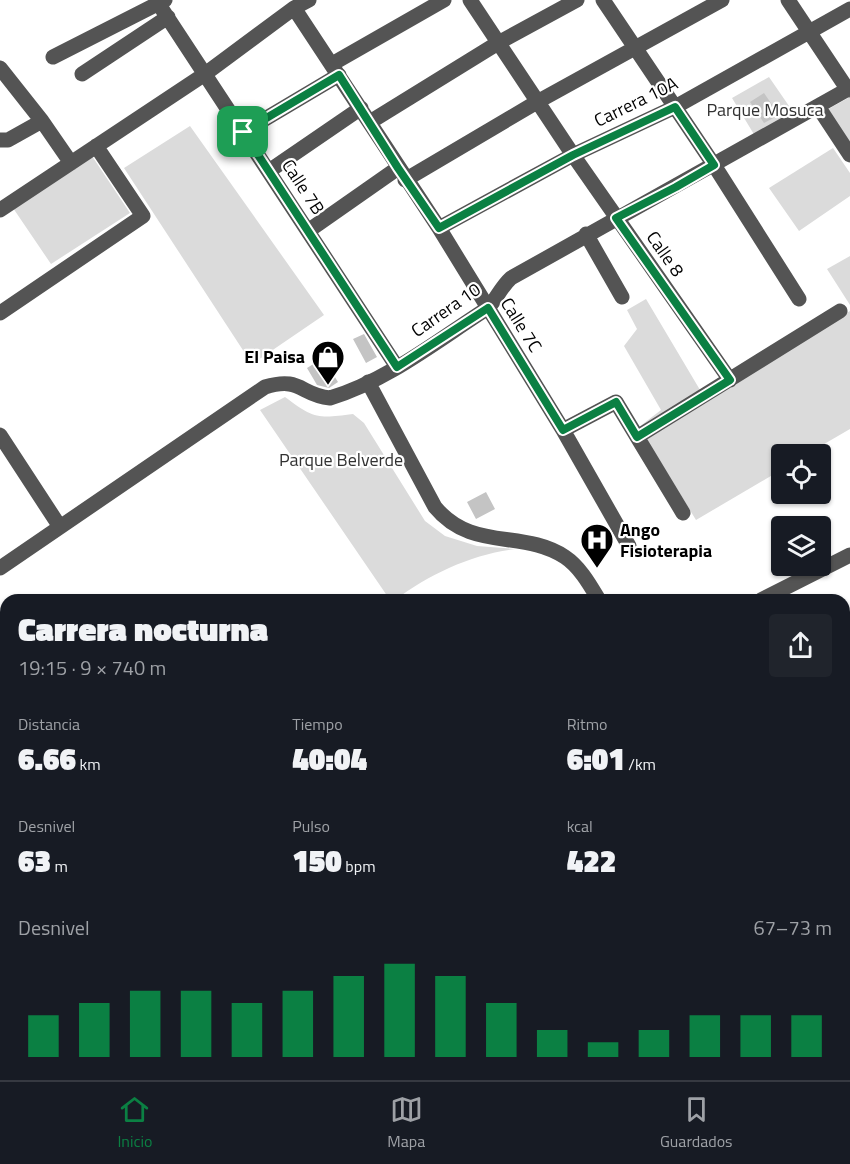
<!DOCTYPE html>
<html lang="es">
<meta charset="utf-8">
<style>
body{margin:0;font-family:"Titillium Web",sans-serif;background:#20242c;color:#f1f3f6;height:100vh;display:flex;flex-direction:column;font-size:22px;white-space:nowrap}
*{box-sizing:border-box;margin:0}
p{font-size:20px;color:#9ea1a6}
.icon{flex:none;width:33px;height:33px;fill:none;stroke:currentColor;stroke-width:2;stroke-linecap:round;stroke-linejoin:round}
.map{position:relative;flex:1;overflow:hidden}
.sheet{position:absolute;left:0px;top:594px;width:850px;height:486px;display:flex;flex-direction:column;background:#171b24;border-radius:18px 18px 0 0;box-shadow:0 2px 4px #0004}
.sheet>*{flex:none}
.controls{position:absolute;left:771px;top:444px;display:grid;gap:12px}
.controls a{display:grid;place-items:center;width:60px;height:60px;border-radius:6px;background:#171b24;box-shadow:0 2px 4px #0004;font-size:30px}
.pin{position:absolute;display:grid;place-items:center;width:51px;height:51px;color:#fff;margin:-26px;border-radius:12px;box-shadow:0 3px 9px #0006}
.round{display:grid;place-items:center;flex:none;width:63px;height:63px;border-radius:6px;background:#20242c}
.head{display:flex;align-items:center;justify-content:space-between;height:102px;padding:0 18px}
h1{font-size:33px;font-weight:800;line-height:45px}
.figures{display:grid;grid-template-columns:repeat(3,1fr);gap:9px;height:102px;padding:6px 18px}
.figures div{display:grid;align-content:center}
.figures b{font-size:30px;font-weight:800}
.figures small{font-size:16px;font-weight:400}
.figures p{font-size:16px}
.chart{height:168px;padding:12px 18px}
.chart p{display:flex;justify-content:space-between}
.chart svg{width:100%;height:108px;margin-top:6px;stroke:#0b8043;stroke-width:6}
.dock{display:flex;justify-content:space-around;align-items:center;height:84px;border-top:2px solid #363941;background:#171b24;font-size:16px;color:#9ea1a6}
.dock a{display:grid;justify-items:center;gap:3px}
.dock .selected{color:#0b8043}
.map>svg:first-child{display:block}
.green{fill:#dbdbdb}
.building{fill:#c4c4c4}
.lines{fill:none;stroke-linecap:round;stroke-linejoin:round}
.minor{stroke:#545454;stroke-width:15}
.route-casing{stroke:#fff;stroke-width:12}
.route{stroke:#0b8043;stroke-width:8}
.labels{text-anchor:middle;stroke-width:4.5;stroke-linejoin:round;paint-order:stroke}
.street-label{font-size:18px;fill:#000;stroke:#fff}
.park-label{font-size:18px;fill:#323232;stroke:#fff}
.poi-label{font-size:18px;font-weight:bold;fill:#000;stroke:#fff;text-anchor:end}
</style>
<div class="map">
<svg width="850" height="1080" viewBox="0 0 850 1080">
<rect width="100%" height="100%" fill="#fff"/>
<path class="green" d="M769,77L798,119L758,141L732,98Z
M850,97V151L823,112Z
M190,126L324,315L252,364L124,168Z
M833,148L850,173V196L799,231L769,188Z
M92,156L130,213L51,264L13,208Z
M850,256V305L827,269Z
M646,299L706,400L850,311V429L807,454H782L781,470L696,520L639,427L661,410L624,346L637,329L627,310Z
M285,397C313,418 317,419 353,414L364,423L425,521L445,536L477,546L515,549C473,554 429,574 395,600H390L260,410Z"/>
<path class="building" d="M764,93L779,115L764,123L750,102Z
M364,334L377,357L366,363L353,339Z
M323,358L338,382L329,388L317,385L307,368Z
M486,492L495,509L476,519L467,502Z"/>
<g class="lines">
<path class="minor" d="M156,0L397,367
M470,0L573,155L730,380
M603,0L714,165L799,299
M788,0L848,90
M294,8L439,228L563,430L629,546
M53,57L165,0
M332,64L444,0
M0,68L42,121L71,163
M82,74L168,17
M819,108L850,155
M370,122L498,43L577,0
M243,132L339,75
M0,140H8L42,121
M269,171L361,108
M405,180L537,102L722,0
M0,210L205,74L294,8L309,0
M439,228L573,155L675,107L850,9
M308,231L398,168
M586,234L622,297
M0,313L143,216L96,146
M368,382L435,507C472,552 523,529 565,557C580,567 590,585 599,600
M563,430L616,402L683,513
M0,435L60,527
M637,437L840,311
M0,568L265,387C301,376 300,395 330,398C387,381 438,340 488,308C497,298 501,287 511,278L850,88
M761,600L850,555
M832,1074L835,1080
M417,1080L424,1074"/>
</g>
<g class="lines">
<g class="route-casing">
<path id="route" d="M339,75L398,168L439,228L573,155L675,107L714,165L676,187L616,218L730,380L637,437L616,402L563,430L488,308L397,367L243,132Z"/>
</g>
<use href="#route" class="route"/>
</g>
<defs>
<g id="shop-pin" transform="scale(1.725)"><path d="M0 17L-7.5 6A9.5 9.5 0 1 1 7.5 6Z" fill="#000" stroke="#fff"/><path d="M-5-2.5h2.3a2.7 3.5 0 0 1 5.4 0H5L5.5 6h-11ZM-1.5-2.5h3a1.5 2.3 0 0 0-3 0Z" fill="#fff"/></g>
<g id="hospital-pin" transform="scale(1.725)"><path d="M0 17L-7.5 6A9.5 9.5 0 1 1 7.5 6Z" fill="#000" stroke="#fff"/><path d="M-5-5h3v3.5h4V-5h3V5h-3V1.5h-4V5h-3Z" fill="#fff"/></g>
</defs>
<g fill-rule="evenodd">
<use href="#shop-pin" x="328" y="357"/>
<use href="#hospital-pin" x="597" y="540"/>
</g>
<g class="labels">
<g class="street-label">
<text transform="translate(636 102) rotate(-26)" y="6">Carrera 10A</text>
<text transform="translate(303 187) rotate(57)" y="6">Calle 7B</text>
<text transform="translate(665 254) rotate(55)" y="6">Calle 8</text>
<text transform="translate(446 310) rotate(-35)" y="6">Carrera 10</text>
<text transform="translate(521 325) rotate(58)" y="6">Calle 7C</text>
</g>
<g class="park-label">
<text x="765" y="116">Parque Mosuca</text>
<text x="341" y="466">Parque Belverde</text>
</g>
<g class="poi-label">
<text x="305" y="363">El Paisa</text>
<text x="620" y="536" text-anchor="start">Ango<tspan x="620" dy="21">Fisioterapia</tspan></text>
</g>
</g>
</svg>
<div class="controls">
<a><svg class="icon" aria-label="locate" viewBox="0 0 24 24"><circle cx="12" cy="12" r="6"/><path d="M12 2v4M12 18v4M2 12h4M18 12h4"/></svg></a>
<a><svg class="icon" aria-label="layers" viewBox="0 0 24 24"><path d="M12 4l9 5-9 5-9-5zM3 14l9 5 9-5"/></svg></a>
</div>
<div class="pin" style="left:243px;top:132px;background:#1e9e55"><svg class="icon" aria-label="arrive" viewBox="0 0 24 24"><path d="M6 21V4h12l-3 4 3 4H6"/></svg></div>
<section class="sheet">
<div class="head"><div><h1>Carrera nocturna</h1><p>19:15 · 9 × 740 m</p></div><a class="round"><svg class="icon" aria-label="share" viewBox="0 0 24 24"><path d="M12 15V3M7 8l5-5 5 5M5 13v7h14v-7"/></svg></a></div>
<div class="figures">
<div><p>Distancia</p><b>6.66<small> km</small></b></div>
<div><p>Tiempo</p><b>40:04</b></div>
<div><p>Ritmo</p><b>6:01<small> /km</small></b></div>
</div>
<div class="figures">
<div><p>Desnivel</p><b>63<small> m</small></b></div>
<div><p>Pulso</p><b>150<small> bpm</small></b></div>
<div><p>kcal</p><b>422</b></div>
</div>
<div class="chart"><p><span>Desnivel</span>67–73 m</p>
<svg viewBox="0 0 160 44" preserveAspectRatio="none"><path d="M5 44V27M15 44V22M25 44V17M35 44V17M45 44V22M55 44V17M65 44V11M75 44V6M85 44V11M95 44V22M105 44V33M115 44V38M125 44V33M135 44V27M145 44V27M155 44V27"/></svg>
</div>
</section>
</div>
<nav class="dock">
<a class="selected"><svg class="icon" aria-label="home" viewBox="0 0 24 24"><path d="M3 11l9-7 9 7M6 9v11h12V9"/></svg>Inicio</a>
<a><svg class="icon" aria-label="map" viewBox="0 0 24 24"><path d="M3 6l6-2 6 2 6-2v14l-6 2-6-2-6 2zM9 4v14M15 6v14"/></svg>Mapa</a>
<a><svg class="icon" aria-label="saved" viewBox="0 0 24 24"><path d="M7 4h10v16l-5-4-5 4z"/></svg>Guardados</a>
</nav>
